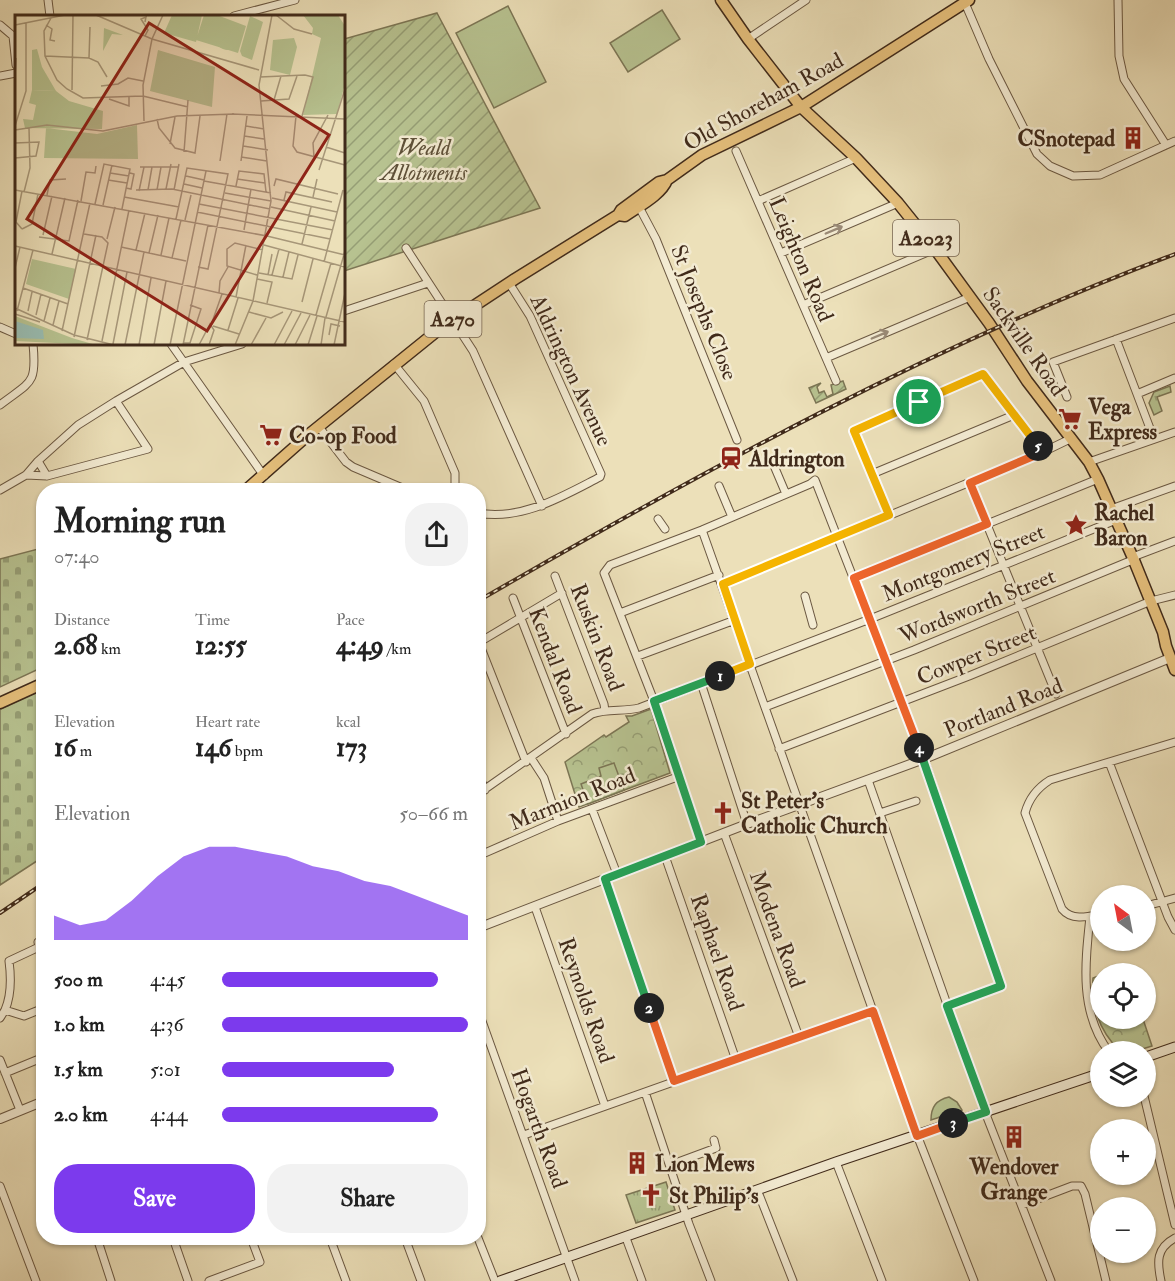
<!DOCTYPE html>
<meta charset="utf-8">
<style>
body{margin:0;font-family:"IM FELL Double Pica",serif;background:#f2f2f2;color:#222;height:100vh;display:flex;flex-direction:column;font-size:22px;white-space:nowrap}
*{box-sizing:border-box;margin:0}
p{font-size:20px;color:#767676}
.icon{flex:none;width:33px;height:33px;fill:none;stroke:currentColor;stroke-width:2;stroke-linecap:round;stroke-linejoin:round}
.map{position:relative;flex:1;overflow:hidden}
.drawer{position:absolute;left:36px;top:483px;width:450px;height:762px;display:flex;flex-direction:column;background:#fff;border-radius:24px;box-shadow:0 2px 4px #0004}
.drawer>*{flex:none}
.needle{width:39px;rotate:328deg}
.controls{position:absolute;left:1090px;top:885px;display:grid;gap:12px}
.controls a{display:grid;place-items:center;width:66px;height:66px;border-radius:50%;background:#fff;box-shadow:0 2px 4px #0004;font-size:30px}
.pin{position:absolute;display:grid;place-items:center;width:51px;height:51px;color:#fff;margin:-26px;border:3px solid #fff;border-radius:50%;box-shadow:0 2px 6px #0007}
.km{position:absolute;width:30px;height:30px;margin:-15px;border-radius:50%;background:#222;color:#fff;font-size:16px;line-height:30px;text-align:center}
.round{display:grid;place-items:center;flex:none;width:63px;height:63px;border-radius:24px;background:#f2f2f2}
.summary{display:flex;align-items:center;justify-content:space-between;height:102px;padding:0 18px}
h1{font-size:33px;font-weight:700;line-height:45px}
.stats{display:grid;grid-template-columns:repeat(3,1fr);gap:9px;height:102px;padding:6px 18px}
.stats div{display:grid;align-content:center}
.stats b{font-size:26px;font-weight:700}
.stats small{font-size:16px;font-weight:400}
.stats p{font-size:16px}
.chart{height:168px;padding:12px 18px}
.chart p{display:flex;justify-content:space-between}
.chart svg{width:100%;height:108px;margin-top:6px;fill:#7c3aed;opacity:.7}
.action{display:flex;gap:12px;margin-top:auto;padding:12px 18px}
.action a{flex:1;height:69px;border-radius:24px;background:#7c3aed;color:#fff;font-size:24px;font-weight:700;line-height:69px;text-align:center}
.action a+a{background:#f2f2f2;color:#222}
ul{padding:0 18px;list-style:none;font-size:20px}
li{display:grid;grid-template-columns:96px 72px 1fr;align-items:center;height:45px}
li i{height:15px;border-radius:8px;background:#7c3aed}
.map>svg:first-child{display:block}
.grass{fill:url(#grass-tufts);stroke:#7c7655;stroke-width:1.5}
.forest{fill:url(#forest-crowns);stroke:#7c7655;stroke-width:1.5}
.cemetery{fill:url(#cemetery-stones);stroke:#7c7655;stroke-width:1.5}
.garden{fill:url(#garden-furrows);stroke:#7c7655;stroke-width:1.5}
.pitch{fill:#b7c290;stroke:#7c7655;stroke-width:1.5}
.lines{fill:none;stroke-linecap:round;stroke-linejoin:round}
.minor-casing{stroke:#6b5842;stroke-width:9}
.tertiary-casing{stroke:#6b5842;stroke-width:10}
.secondary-casing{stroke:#402a1a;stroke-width:11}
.primary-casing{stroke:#402a1a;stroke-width:13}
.minor{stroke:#f3ebd2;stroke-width:7}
.tertiary{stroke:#f3ebd2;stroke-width:8}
.secondary{stroke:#f3ebd2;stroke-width:9}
.primary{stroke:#e6c07c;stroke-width:10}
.rail-casing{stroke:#402a1a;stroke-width:4}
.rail{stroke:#f3ebd2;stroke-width:1.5;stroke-dasharray:4.5;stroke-linecap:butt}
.oneway{stroke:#9a8a76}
.split-1-casing{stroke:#fff;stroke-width:12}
.split-2-casing{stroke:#fff;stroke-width:12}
.split-3-casing{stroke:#fff;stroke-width:12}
.split-4-casing{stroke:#fff;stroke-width:12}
.split-5-casing{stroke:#fff;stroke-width:12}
.split-6-casing{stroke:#fff;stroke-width:12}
.split-1{stroke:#f5b400;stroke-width:8}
.split-2{stroke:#22a559;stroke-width:8}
.split-3{stroke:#f0652b;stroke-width:8}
.split-4{stroke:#22a559;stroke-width:8}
.split-5{stroke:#f0652b;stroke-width:8}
.split-6{stroke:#f5b400;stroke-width:8}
.labels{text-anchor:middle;stroke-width:5;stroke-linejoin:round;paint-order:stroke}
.shield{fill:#f3ebd2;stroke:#766451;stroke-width:1.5}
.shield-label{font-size:21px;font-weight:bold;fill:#402a1a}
.street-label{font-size:22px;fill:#402a1a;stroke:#f3ebd2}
.poi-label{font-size:22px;font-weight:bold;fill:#402a1a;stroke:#f3ebd2;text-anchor:start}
.park-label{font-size:22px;font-style:italic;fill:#5e5038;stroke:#f3ebd2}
.inset-road{fill:none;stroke:#a79779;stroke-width:1.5}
.view{fill:#8f2418;fill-opacity:0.15;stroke:#8f2418;stroke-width:3}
.inset-edge{fill:none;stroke:#402a1a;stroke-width:3}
</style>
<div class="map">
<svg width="1175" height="1281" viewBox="0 0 1175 1281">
<defs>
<pattern id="grass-tufts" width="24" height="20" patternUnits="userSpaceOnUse" patternTransform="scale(1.5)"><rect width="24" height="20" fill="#b7c290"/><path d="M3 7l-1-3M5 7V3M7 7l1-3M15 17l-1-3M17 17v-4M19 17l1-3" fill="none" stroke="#969e75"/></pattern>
<pattern id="forest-crowns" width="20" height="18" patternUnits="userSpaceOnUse" patternTransform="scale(1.5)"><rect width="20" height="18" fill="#b7c290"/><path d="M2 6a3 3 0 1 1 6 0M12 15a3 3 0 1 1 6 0" fill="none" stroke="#969e75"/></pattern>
<pattern id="cemetery-stones" width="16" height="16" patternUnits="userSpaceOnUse" patternTransform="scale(1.5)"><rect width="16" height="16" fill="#b7c290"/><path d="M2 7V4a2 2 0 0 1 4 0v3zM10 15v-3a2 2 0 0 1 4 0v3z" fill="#969e75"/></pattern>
<pattern id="garden-furrows" width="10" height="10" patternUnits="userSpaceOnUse" patternTransform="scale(1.5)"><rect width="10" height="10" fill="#b7c290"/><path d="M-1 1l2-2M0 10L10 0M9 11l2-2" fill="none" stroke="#969e75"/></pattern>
</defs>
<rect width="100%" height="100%" fill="#ece0b9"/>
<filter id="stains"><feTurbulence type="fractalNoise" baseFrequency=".00333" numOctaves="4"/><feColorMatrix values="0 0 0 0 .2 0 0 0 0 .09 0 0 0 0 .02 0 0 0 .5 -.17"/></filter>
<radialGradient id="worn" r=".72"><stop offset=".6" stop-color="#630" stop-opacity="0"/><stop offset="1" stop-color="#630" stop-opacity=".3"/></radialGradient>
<path class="grass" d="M1170,386L1171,392L1157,397L1162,411L1154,415L1149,403L1154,392Z
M949,1097L957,1102L962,1110L931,1120C931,1107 936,1100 949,1097Z
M666,1182L675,1210L636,1223L626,1195Z"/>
<path class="forest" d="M651,709L670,773L579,807L565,762L604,735L606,737L629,722L626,716H632Z
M1101,975V1018L1143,1019L1152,1046L1136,1051H1120C1099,1031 1091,1007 1093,978Z"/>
<path class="cemetery" d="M38,549L44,558L43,667L0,687V559Z
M43,689V857L0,885V709Z"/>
<path class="garden" d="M437,13L540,208L344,271V39Z
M843,381L846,389L816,403L809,388L821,383L817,387L819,393L824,391L827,397L833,394L831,385Z"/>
<path class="pitch" d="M508,6L546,82L494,108L456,33Z
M662,10L680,39L628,72L610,43Z
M614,763L624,790L588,804L581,784L601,776L599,768Z"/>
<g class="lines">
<g class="minor-casing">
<path id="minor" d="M48,0L50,16
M1118,0L1119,56L1124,79L1166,145
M965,3L989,59L1037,154L1050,166L1073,176L1100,175L1175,141
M234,16L295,0
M0,25L13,36L16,65
M748,39L806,0
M0,76L16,73
M736,151L836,381
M758,201L856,158
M638,205L656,239L737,440
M406,248L473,351L542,506
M781,253L898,203
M803,305L935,249
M344,311L428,283
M0,327L16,334
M1116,339L1137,394
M171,344L264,476
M826,358L970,297
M394,364L424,401L455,473V490
M1067,397L1053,362L1175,318
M0,405C31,381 37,385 33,344
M319,427L346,462L353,467L407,490
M1154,439L1137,394L1175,378
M38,461L47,476
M772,461L786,494
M1089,462L1175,432
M872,474L1014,415
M26,475L47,476L148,449L116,401
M970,483L1056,694
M719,486L732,517
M0,490L26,475L38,461L78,425L116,401L184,362L242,344
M1111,509L1175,486
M478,513C522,521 563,496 600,477L601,474L530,316L509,283
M889,515L854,431L983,374L1043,452
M658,519L665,529
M702,530L917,1135L974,1281
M555,576L604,704L605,711
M854,578L1098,479
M723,584L1043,452L1072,438
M805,596L813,625
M513,598L566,734
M620,613L719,575
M478,643L562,593
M479,643L526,762
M638,656L735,620
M701,683L747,824
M765,707L914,650L1130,561L1138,555L1175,541
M779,749L969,676L1151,601L1175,595
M531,758L544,778L558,821
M1109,762L1168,917L1175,930
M478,773L485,790
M868,780L985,1112L1051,1281
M478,794L592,714C607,708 624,712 639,708L870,619L1116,520
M592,809L617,874
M880,813L916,801
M724,833L799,1037
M701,842L654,701L604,573L610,565L702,530L810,484L815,480L924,759L1001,986L947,1006
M478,856L558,821L680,776
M665,856L736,1060
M605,879L674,1081
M1146,906L1175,898
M535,907L605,1106
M1101,914C1087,917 1072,921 1062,909L1025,813C1029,798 1037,788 1050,780L1175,742
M1090,917C1085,963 1079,1012 1109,1052
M39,947L38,942L44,939
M5,1010C11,996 11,976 9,961L39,947L44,948
M478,1010L575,1281
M0,1018L5,1010L24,1016L44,1008
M0,1060L20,1110
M5,1073L44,1057
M645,1092L689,1224L711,1281
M1144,1096L1175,1225
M524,1135L873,1011
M836,1162L882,1281
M670,1165L716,1148L714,1140
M0,1186L36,1281
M758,1192L793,1281
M1022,1205L1072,1186H1081L1085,1194L1106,1281
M97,1238L111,1281
M173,1238L188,1281
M330,1238L346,1281
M405,1238L421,1281
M478,1238L495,1281
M626,1238L642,1281
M209,1281L260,1262L251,1238
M1161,1281C1157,1262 1156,1248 1175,1238"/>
</g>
<g class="tertiary-casing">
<path id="tertiary" d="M478,928L747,824L924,759L1170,658
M0,1119L44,1101"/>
</g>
<g class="secondary-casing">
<path id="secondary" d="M1146,1057L1175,1047
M500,1281L836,1162L1101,1073"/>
</g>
<g class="primary-casing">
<path id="primary" d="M721,0L748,39L801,107L856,158L898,203L935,249L989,323L1027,381L1089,462L1098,479L1133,558L1163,632L1166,646L1175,670
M618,215L625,216C639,206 661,195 667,180
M246,490L307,436L442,327L515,279L618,215L621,210L659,182L667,180L702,155L801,107L969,0
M0,703L44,683"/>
</g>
<use href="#minor" class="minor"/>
<use href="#tertiary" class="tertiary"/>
<use href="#secondary" class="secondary"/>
<use href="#primary" class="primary"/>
<g class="rail-casing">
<path id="rail" d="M478,601C703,471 932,345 1175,254
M0,913L44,883"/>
</g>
<use href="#rail" class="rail"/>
</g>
<defs><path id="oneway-shaft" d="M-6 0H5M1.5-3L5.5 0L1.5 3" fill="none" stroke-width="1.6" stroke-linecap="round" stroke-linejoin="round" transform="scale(1.5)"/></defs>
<g class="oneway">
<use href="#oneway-shaft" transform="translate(834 230) rotate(-23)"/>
<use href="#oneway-shaft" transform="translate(880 335) rotate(-23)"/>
</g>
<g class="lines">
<g class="split-1-casing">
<path id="split-1" d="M720,676L750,664L723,584L889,515L854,431L919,402"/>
</g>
<g class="split-2-casing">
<path id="split-2" d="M649,1008L605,879L701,842L654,701L720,676"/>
</g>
<g class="split-3-casing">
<path id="split-3" d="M649,1008L674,1081L873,1011L917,1136L953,1123"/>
</g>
<g class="split-4-casing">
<path id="split-4" d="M919,748L1001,986L947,1006L986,1112L953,1123"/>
</g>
<g class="split-5-casing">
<path id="split-5" d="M919,748L854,578L987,524L970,483L1043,452L1038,446"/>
</g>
<g class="split-6-casing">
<path id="split-6" d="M919,402L983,374L1038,446"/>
</g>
<use href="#split-1" class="split-1"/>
<use href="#split-2" class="split-2"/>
<use href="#split-3" class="split-3"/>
<use href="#split-4" class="split-4"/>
<use href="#split-5" class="split-5"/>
<use href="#split-6" class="split-6"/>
</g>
<defs>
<g id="building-bare" transform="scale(1.8)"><path d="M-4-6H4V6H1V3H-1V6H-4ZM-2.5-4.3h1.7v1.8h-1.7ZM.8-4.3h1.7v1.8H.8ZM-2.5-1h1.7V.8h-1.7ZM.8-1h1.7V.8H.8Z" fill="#8f2418" stroke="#f3ebd2" stroke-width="2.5" paint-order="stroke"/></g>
<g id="supermarket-bare" transform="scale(1.8)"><path d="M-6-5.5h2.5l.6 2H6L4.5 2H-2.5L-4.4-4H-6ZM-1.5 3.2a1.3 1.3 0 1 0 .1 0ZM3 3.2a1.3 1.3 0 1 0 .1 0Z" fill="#8f2418" stroke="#f3ebd2" stroke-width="2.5" paint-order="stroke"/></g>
<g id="station-bare" transform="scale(1.8)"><path d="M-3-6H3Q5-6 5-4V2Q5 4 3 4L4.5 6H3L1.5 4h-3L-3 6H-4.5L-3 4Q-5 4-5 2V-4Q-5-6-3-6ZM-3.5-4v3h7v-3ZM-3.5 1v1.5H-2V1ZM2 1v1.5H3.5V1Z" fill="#8f2418" stroke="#f3ebd2" stroke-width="2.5" paint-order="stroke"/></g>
<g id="sight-bare" transform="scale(1.8)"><path d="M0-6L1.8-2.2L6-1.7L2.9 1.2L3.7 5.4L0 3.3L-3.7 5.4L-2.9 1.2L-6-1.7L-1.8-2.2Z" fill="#8f2418" stroke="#f3ebd2" stroke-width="2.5" paint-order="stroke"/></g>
<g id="church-bare" transform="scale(1.8)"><path d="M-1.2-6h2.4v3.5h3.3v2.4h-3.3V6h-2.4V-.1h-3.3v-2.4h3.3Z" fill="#8f2418" stroke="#f3ebd2" stroke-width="2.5" paint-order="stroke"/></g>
</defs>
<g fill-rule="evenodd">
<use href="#building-bare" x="1133" y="138"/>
<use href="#supermarket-bare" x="1070" y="419"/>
<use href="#supermarket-bare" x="271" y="435"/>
<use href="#station-bare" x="731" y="458"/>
<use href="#sight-bare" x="1076" y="525"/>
<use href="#church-bare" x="723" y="813"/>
<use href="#building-bare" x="1014" y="1137"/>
<use href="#building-bare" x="637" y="1163"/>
<use href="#church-bare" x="651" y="1195"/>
</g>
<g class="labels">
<g class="shield">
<rect x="893" y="220" width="66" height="36" rx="4.5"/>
<rect x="424.5" y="301" width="57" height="36" rx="4.5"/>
</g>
<g class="shield-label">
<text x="926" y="245">A2023</text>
<text x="453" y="326">A270</text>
</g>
<g class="street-label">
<text transform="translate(763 101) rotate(-29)" y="8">Old Shoreham Road</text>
<text transform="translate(802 259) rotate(67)" y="8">Leighton Road</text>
<text transform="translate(705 312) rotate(68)" y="8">St Josephs Close</text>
<text transform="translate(1025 341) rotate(55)" y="8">Sackville Road</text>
<text transform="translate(572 370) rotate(65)" y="8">Aldrington Avenue</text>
<text transform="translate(963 562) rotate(-22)" y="8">Montgomery Street</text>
<text transform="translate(977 605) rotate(-22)" y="8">Wordsworth Street</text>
<text transform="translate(598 637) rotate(69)" y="8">Ruskin Road</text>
<text transform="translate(976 654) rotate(-22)" y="8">Cowper Street</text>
<text transform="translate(556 660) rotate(69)" y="8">Kendal Road</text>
<text transform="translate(1003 707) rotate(-22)" y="8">Portland Road</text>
<text transform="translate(572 798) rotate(-22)" y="8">Marmion Road</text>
<text transform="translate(778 929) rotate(70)" y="8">Modena Road</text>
<text transform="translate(718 952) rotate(71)" y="8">Raphael Road</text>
<text transform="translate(587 1000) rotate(71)" y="8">Reynolds Road</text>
<text transform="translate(540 1128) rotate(70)" y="8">Hogarth Road</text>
</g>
<g class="poi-label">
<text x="1115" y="146" text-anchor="end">CSnotepad</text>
<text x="1088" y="414">Vega<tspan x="1088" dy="25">Express</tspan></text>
<text x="289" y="443">Co-op Food</text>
<text x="749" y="466">Aldrington</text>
<text x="1094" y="520">Rachel<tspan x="1094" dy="25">Baron</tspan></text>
<text x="741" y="808">St Peter's<tspan x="741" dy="25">Catholic Church</tspan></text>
<text x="655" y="1171">Lion Mews</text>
<text x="1014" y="1174" text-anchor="middle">Wendover<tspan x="1014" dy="25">Grange</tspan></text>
<text x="669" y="1203">St Philip's</text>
</g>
<g class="park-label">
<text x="424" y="155">Weald<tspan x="424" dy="25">Allotments</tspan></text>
</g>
</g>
<g transform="translate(15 15)">
<rect width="330" height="330" fill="#ece0b9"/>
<path d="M157,0H187L181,27L149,18ZM189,0H202L231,11L223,38L181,25ZM288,0H323L330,11V69L322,99L288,100L306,23L297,19L298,13ZM89,13L108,20L97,19L88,36ZM22,34L27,52L41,76L17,75V35ZM17,244L61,254L54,284L11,269ZM0,301L57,323L81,330L0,326Z" fill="#b7c290"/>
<path d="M17,75L41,76L54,86L88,96L87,114L10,113L8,104L18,105L21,90L14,88ZM122,110L123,144L29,143L31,113L82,119Z" fill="#b7c290"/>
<path d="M235,1L248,7L237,45L227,41L225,36ZM143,35L200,52L197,92L135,76Z" fill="#b7c290"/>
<path d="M168,0H185L180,16L164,11ZM200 22a13 13 0 1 1 26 0a13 13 0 1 1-26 0ZM279,23L282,32L275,60L255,55L258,25Z" fill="#b7c290"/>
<path d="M0,306L28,315L29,324L0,323Z" fill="#99bdb2"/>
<path class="inset-road" d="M81,0L137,24L244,55M261,0L279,14L297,19M36,3L29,16L30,41L42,65L52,74L68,83L128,81L173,92M0,10L50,0M31,10L37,14L35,25L40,26M130,21L133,15L126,4L131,2L130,7M30,41L74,43L83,47L92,62M74,43L75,12M0,61L1,43M245,62L290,60M86,71L103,69L113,63L128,66M57,75L58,0M94,84L114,91V81M259,85L266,61M246,86L274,84L282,61M217,99L330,104M281,101L278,131L282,137L330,150M287,101L298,62L290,60M142,104L144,113L160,133L180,138L185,101M129,106L128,70L137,24L148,0M0,111L11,76V8M231,111L249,114M0,115L32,110L88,116L162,101L219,99M229,121L249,124M0,128L24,127L21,141L0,143M155,129L160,102M228,131L253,135M311,132L330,138M169,137L173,85M226,142L252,146M299,142L298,128L313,100M205,146L212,99M226,146L232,101M125,152H164M304,155L330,74M95,158L114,161M171,161L189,165M222,164L250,168M93,165L112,168M189,166L256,178M169,169L187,173M221,171L224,156L249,159L251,177M259,171L261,164L323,179M111,173L116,174L119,159L115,158M151,174L156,149M0,175L252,221L330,240M121,175L157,174L255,194M133,175L137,152M142,175L146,152M159,175L164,149M124,176L129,152M9,177L15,153L14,113M210,178L256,186M32,180L35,165L51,164M109,182L164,192M298,182L302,164M257,183L322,197M269,185L271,177L317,187M66,186L71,157L80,158L81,151M80,189L89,149L115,154L107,194M184,189L318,215M88,190L97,150M256,192L320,206M182,197L315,224M161,204L172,153L213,159L193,254L183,252M170,205L176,180M7,214L17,209L23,179M7,214L1,207L7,176M229,215L236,174M69,219L87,222L93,228L72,325M28,220L37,181M24,222L54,226L63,185M92,224L100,192M287,229L296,192M249,230L330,252M0,231L330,307M106,232L171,246M121,235L130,198M134,238L143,200M37,239L50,183M146,240L154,203M157,243L166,205M309,247L328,175M0,253L5,232M244,258L277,264L283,240M242,260L212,251V234L220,228L248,235M253,260L257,239M257,260L264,234M268,262L274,237M242,264L257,267L252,288M8,273L53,289M204,278L205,266L213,252M221,282L231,230M287,287L298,244M0,293L59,320L99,330M2,296L18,235M13,296L17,277M234,297L256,303L268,297M0,299L25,307M21,300L26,279M301,300L316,248M311,302L330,236M29,306L35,283M38,310L44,286M196,310L207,279M198,311L224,319M213,315L223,283M47,316L75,188M314,320L316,309L325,311M59,322L81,220M87,326L114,195M168,328H175L186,294L175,290M98,329L112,257M110,330L129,237M124,330L136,263M139,330L151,266M155,330L191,156M168,330L193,210M184,330L195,309L199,315L194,330M220,330L238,286L256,186L244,70L257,0M236,330L251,303M259,330L277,296M269,330L286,298M280,330L295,300M293,330L302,301M306,330L310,303M319,330L330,278"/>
<path class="view" d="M134,8L314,120L192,316L12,204Z"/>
<rect width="330" height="330" class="inset-edge"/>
</g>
<rect width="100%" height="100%" filter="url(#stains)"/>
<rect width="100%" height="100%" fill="url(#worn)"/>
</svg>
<div class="controls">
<a><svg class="needle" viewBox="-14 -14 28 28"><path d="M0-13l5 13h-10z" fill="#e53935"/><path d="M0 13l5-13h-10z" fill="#767676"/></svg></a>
<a><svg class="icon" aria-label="locate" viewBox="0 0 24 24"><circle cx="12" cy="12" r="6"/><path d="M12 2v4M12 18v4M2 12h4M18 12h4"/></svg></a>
<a><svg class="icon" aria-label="layers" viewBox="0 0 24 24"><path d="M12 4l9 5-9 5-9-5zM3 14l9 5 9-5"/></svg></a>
<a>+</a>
<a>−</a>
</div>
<div class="pin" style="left:919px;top:402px;background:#1e9e55"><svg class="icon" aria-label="arrive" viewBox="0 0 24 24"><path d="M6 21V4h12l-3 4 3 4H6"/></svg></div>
<b class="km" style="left:720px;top:676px">1</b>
<b class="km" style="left:649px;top:1008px">2</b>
<b class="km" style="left:953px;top:1123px">3</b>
<b class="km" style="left:919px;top:748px">4</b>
<b class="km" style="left:1038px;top:446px">5</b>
<section class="drawer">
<div class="summary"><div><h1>Morning run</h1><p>07:40</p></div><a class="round"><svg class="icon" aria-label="share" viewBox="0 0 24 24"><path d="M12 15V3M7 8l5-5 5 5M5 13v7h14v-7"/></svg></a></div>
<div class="stats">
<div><p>Distance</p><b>2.68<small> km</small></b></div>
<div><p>Time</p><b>12:55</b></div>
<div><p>Pace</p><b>4:49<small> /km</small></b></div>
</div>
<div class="stats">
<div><p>Elevation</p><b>16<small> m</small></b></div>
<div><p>Heart rate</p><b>146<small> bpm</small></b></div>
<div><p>kcal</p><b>173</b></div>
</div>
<div class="chart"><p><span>Elevation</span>50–66 m</p>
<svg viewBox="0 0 160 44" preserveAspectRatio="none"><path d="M0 44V34L10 38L20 36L30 28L40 18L50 10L60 6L70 6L80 8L90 10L100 14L110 16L120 20L130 22L140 26L150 30L160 34V44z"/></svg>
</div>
<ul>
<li><b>500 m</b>4:45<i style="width:88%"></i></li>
<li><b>1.0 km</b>4:36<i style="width:100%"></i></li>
<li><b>1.5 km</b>5:01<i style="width:70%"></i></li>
<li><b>2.0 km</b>4:44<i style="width:88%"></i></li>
</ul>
<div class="action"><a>Save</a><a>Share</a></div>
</section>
</div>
